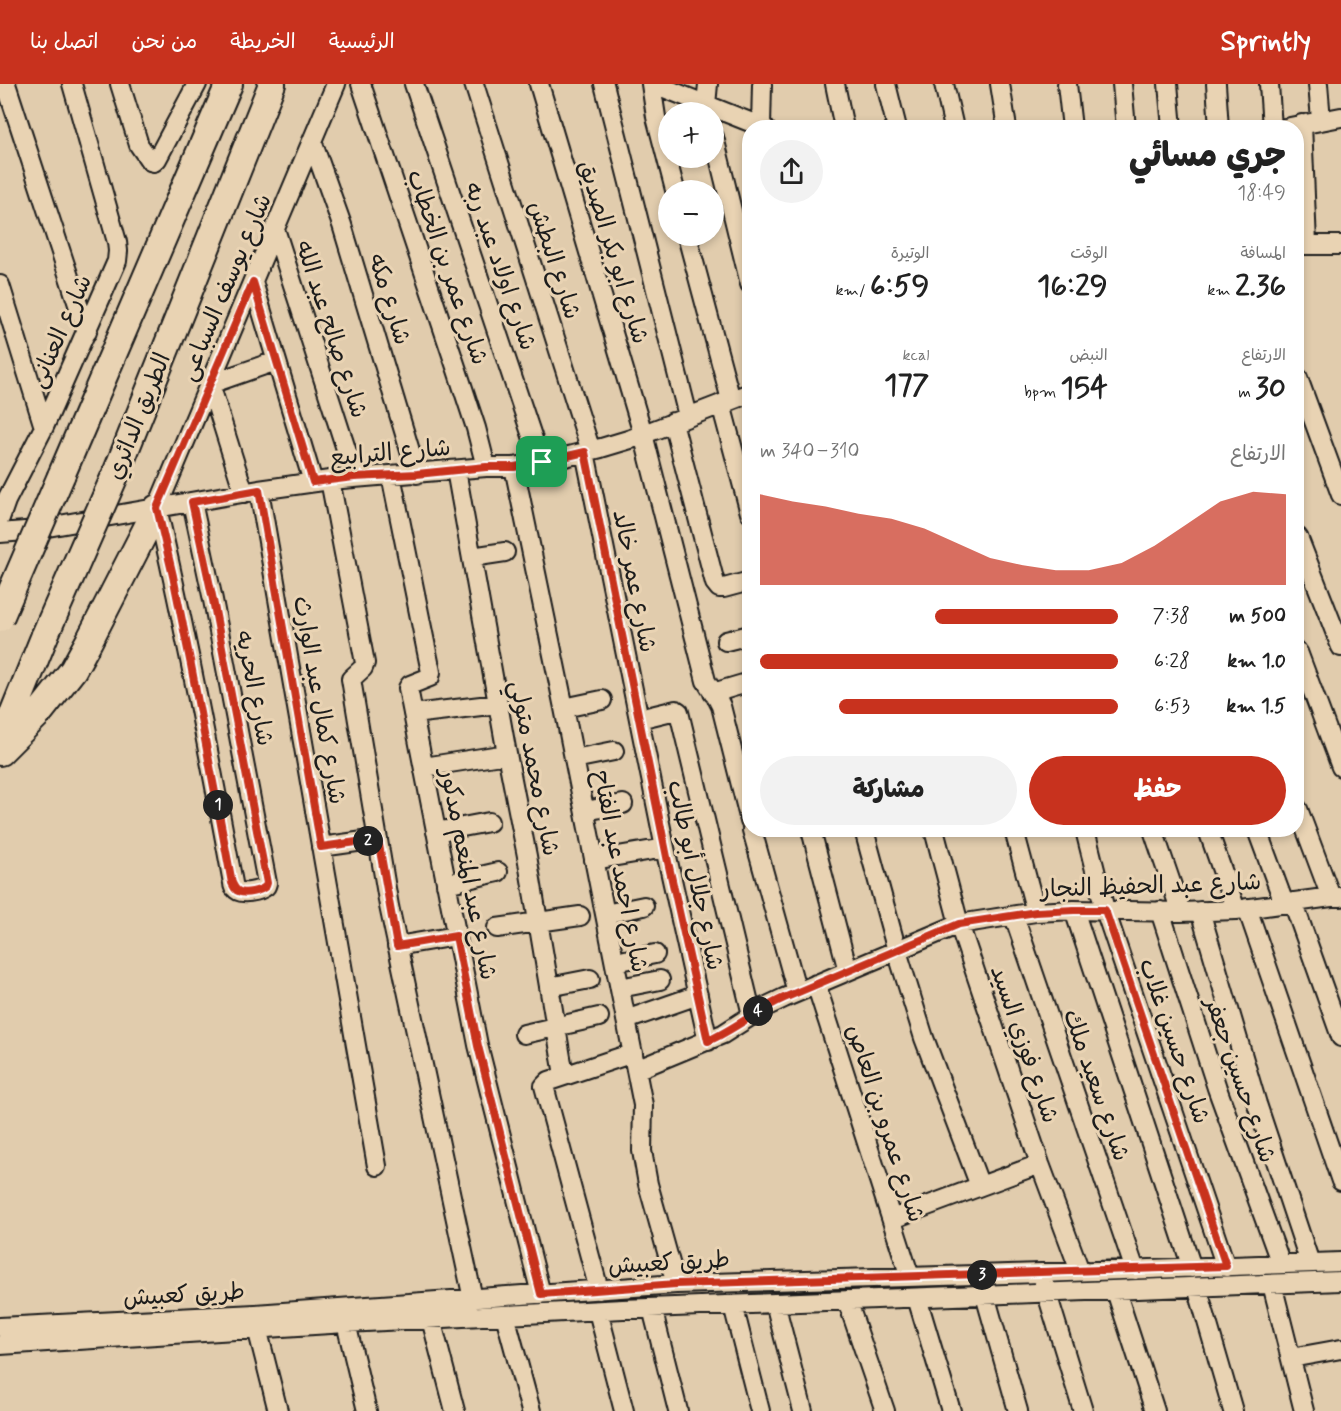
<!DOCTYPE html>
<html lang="ar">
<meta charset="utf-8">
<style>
body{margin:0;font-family:Mynerve,"Playpen Sans Arabic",sans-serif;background:#f2f2f2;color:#222;direction:rtl;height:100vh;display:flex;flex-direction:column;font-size:22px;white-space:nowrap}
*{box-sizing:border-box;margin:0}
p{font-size:20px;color:#767676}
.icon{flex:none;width:33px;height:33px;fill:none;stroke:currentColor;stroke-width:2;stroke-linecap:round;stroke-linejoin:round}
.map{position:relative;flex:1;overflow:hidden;direction:ltr}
.drawer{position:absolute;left:742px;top:36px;width:562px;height:717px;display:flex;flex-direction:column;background:#fff;border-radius:24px;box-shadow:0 3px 9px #0003;direction:rtl}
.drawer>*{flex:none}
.tools{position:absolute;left:658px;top:18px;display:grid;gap:12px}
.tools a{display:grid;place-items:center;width:66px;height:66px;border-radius:50%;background:#fff;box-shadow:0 3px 9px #0003;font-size:30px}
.pin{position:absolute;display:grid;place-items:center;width:51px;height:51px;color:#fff;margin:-26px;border-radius:12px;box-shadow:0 3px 9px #0006}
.km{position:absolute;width:30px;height:30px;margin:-15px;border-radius:50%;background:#222;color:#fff;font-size:16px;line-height:30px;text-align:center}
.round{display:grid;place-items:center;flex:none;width:63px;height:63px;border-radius:32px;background:#f2f2f2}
.summary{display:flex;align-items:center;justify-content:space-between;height:102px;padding:0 18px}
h1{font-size:33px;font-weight:800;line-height:45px}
.stats{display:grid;grid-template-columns:repeat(3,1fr);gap:9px;height:102px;padding:6px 18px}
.stats div{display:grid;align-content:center}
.stats b{font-size:30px;font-weight:800}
.stats small{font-size:16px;font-weight:400}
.stats p{font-size:16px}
.chart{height:168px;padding:12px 18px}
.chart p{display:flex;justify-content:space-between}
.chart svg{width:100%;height:108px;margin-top:6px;fill:#c8321e;opacity:.7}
.button{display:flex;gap:12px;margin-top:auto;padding:12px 18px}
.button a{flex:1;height:69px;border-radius:36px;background:#c8321e;color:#fff;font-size:24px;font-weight:800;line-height:69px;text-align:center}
.button a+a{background:#f2f2f2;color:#222}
ul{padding:0 18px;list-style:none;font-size:20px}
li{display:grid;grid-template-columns:96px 72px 1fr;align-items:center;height:45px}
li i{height:15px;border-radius:8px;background:#c8321e}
header{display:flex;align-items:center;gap:36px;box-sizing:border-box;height:84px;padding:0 30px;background:#c8321e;color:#fff}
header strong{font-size:28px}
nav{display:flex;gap:33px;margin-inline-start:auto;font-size:21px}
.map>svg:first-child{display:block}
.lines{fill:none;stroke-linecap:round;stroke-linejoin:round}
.minor-casing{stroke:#1c1c1c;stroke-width:22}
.highway-casing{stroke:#1c1c1c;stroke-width:30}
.minor{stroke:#e9d3b3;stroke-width:18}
.highway{stroke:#e9d3b3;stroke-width:26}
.highway-bridge-casing{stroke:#1c1c1c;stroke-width:30;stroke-linecap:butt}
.highway-bridge{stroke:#e9d3b3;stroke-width:26}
.route-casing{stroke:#fff;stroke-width:12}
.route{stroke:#c8321e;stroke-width:8}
.labels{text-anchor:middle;stroke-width:6;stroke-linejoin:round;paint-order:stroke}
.street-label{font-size:24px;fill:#1c1c1c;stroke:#e9d3b3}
</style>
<header>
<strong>Sprintly</strong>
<nav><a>الرئيسية</a><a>الخريطة</a><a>من نحن</a><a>اتصل بنا</a></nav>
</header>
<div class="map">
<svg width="1341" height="1327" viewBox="0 0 1341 1327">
<rect width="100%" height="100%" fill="#e1ccad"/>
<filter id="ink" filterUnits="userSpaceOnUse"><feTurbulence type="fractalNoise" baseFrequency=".0167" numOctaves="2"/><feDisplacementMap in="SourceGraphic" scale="12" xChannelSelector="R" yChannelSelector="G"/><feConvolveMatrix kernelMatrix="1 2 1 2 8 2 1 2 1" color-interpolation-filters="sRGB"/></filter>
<g filter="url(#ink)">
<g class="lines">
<g class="minor-casing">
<path id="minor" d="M6,0L87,248
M120,0L139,61L150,77L154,78L157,75L197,0
M361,0L457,286L476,344L486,383
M414,0L541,379
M474,0L591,367
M539,0L643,350L706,597L718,616L721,622L750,737
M604,0L688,332
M651,0L656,33L675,106
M654,0L765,44
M708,0L706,21L708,28
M835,0L844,44
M886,0L897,44
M944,0L954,44
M1000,0L1007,44
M1067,0L1072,44
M1122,0L1126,44
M1168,0L1172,44
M1216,0L1219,44
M1269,0L1272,44
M1318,0L1321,36
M1302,40L1307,160
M761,42L762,0
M1285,44L1341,33
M714,53L750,200
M312,57L342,141L417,390
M275,145L355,393
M687,152L731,316
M1298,161H1341
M253,198L313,398
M0,201L44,343
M1298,294L1341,411
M721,320L750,429
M673,338L715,499L719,504H724L750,497
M585,368L665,764L708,957
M514,383L564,624L643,1021L642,1067L648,1100L676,1200
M456,386L507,670L527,772L564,991
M391,391L431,588L430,593L410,601L408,604L478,961L541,1210
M330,396L365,579L363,584L351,595L389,822L473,1215
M259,406L377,1082
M244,409L210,300L276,277
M192,418L213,516L267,799L266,802C260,807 240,812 235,804C233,803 233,801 233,799C210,674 186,548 157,424L336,0
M0,434L6,417L44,343L117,177L118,167L117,158L72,0
M0,449L25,447L259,406L330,396L486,383H514L541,379L601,364L631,355L750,309
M1298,453L1341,563
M472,473L505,468
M726,557L750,551
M1298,568L1341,683
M713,609L750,598
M564,624L602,616
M413,630L498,620
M639,635L676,626L679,628L752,931
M574,675L614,667
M424,683L507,670
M1298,725L1331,813
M585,727L623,720
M752,746L797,908
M811,746L848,887
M864,746L897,867L924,954L980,1102
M934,746L959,840L1040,1080L1080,1187
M1014,746L1036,828
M1085,746L1105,826L1226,1183
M1153,746L1181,828
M1208,746L1236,826
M1257,746L1284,819
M436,748L489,738
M321,763L378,755
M594,776L665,764
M446,800L498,788
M1293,818L1341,953
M1247,824L1341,1097
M1074,826L1192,1184
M1160,827L1217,1004L1281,1180
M1200,827L1257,1020L1310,1179
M605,830L644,822
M1014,832L1135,1186
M497,844L580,832
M397,862L456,852
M615,878L655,870
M816,900L910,1193
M549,903L590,895
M620,904L660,896
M626,936L698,911
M524,950L599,933
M636,986L723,950L765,923L784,914L959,840L1036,828L1074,826L1181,828L1236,826L1331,813H1341
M892,1135L1040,1080
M1044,1200L1083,1327
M1272,1200L1304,1327
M1197,1203L1233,1327
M599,1206L544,1002L549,997L633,969
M1116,1207L1155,1327
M985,1211L1018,1327
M917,1214L951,1327
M847,1216L885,1327
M775,1219L803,1327
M733,1221L760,1327
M652,1224L678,1327
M598,1227L624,1327
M505,1231L531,1327
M431,1235L455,1327
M346,1239L367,1327
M0,1243L255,1230L676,1200L1041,1189L1341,1178
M257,1244L278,1327
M0,1261L346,1239L623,1225L1341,1197
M1291,1274L1341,1265"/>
</g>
<g class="highway-casing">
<path id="highway" d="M117,387L272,0
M61,392L229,0
M0,662L45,551
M0,668L39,629L73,586L89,557L157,424"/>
</g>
<use href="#minor" class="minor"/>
<use href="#highway" class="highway"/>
<g class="highway-bridge-casing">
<path id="highway-bridge" d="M0,534L61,392
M45,551L117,387"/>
</g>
<use href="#highway-bridge" class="highway-bridge"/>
</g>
</g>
<g class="lines" filter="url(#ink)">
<g class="route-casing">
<path id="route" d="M253,198L313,398L354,393L417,390L486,383H514L542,378L585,368L668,778L708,957C735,945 757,926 784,914L959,840L1036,828L1074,826H1105L1226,1182L676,1200L541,1210L478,962L456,852L397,862L378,755L321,763L259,406L192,418L213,516L267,799L266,802C261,807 244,811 238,807C234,805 234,802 232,799L191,581L173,492L157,424Z"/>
</g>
<use href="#route" class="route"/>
</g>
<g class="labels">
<g class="street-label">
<text transform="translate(614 168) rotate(73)" y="8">شارع ابو بكر الصديق</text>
<text transform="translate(555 176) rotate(72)" y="8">شارع البطش</text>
<text transform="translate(501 182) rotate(71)" y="8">شارع اولاد عبد ربه</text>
<text transform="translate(448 183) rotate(71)" y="8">شارع عمر بن الخطاب</text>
<text transform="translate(225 203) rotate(-67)" y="8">شارع يوسف السباعى</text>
<text transform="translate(390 215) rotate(73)" y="8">شارع مكه</text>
<text transform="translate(332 245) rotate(72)" y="8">شارع صالح عبد الله</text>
<text transform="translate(60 247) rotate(-66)" y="8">شارع العنانى</text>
<text transform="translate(138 332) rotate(-68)" y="8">الطريق الدائري</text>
<text transform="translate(390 368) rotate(-5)" y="8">شارع الترابيع</text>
<text transform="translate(635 497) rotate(79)" y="8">شارع عمر خالد</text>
<text transform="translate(255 604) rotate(79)" y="8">شارع الحريه</text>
<text transform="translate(320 616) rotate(80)" y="8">شارع كمال عبد الوارث</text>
<text transform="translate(535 684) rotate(79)" y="8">شارع محمد متولي</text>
<text transform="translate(621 787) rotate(79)" y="8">شارع احمد عبد الفتاح</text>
<text transform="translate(469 790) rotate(79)" y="8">شارع عبد المنعم مدكور</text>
<text transform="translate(696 791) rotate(78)" y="8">شارع جلال أبو طالب</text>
<text transform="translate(1151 801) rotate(-2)" y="8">شارع عبد الحفيظ النجار</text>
<text transform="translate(1175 957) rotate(71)" y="8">شارع حسين غلاب</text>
<text transform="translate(1025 960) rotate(71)" y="8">شارع فوزي السيد</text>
<text transform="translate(1241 996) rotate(71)" y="8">شارع حسين جعفر</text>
<text transform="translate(1097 1001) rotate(71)" y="8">شارع سعيد ملك</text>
<text transform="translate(886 1039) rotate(72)" y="8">شارع عمرو بن العاص</text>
<text transform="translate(669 1178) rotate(-3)" y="8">طريق كعبيش</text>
<text transform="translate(184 1210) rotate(-3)" y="8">طريق كعبيش</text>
</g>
</g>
</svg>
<div class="tools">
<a>+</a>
<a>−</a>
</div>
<div class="pin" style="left:542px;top:378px;background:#1e9e55"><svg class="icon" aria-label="arrive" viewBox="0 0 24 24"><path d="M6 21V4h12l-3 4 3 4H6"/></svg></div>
<b class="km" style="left:218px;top:721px">1</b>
<b class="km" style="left:368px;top:757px">2</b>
<b class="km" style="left:982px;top:1191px">3</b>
<b class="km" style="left:758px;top:927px">4</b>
<section class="drawer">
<div class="summary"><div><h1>جري مسائي</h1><p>18:49</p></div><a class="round"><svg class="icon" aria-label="share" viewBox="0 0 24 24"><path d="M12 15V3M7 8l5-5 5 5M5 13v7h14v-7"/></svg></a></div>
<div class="stats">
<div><p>المسافة</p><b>2.36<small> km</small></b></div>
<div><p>الوقت</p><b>16:29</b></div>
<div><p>الوتيرة</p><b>6:59<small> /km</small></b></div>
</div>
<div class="stats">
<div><p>الارتفاع</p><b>30<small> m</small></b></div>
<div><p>النبض</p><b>154<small> bpm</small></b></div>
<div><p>kcal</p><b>177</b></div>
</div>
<div class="chart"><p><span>الارتفاع</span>310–340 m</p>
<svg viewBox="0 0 160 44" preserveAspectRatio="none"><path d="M0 44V7L10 10L20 12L30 15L40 17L50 21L60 27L70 33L80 36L90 38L100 38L110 35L120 28L130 19L140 10L150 6L160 7V44z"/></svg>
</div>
<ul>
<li><b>500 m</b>7:38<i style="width:51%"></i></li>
<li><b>1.0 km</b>6:28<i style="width:100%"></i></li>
<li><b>1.5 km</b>6:53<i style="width:78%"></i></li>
</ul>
<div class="button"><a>حفظ</a><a>مشاركة</a></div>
</section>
</div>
